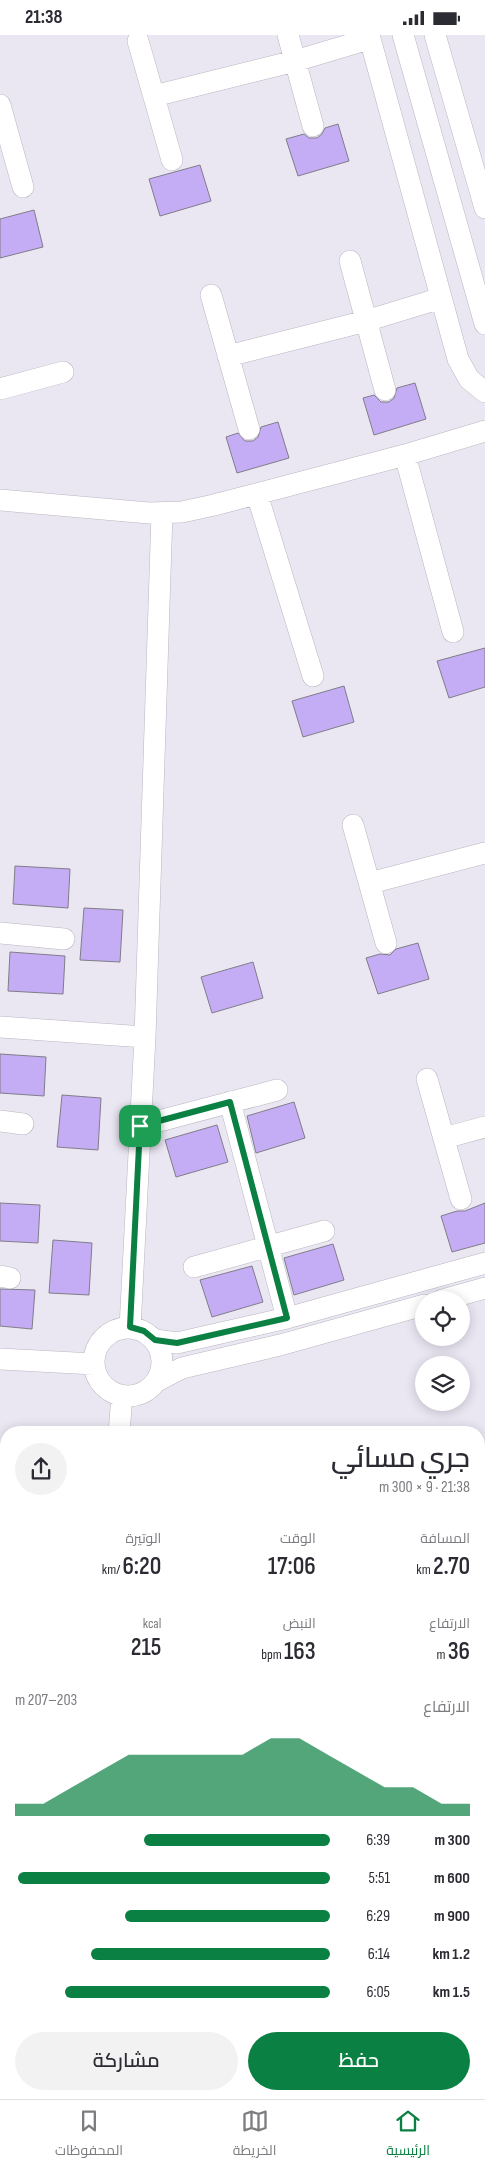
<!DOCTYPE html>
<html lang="ar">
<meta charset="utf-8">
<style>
body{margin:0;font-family:"Sofia Sans Condensed",Cairo,sans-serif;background:#f2f2f3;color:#2b2b33;direction:rtl;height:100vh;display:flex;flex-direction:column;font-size:19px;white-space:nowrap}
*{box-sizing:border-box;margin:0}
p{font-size:16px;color:#7c7c81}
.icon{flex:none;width:28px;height:28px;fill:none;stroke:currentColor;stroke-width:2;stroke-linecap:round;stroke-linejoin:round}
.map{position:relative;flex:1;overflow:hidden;direction:ltr}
.details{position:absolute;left:0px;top:1391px;width:485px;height:674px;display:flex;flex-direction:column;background:#fff;border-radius:20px 20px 0 0;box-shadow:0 2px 12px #0003;direction:rtl}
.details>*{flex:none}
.fabs{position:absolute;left:415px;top:1256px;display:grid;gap:10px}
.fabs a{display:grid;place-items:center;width:55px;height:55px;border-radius:50%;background:#fff;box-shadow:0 2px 12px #0003;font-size:25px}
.pin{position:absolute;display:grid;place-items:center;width:42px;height:42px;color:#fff;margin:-21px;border-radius:10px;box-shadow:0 2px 8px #0006}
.round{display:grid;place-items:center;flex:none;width:52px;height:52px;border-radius:26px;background:#f2f2f3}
.headline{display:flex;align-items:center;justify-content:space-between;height:85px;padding:0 15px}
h1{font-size:28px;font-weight:600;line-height:38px}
.figures{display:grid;grid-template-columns:repeat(3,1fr);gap:8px;height:85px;padding:5px 15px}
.figures div{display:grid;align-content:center}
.figures b{font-size:25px;font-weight:600}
.figures small{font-size:14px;font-weight:400}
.figures p{font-size:14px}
.chart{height:140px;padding:10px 15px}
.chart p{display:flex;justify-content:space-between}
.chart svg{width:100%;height:90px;margin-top:5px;fill:#0b8043;opacity:.7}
.cta{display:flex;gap:10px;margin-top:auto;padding:10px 15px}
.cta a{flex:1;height:58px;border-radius:30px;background:#0b8043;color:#fff;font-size:20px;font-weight:600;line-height:58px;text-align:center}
.cta a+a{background:#f2f2f3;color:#2b2b33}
ul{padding:0 15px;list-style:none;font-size:16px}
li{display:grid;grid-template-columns:80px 60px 1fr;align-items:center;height:38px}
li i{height:12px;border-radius:6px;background:#0b8043}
.status{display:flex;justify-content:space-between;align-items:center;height:35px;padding:0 25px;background:#fff;direction:ltr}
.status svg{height:14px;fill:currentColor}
.tab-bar{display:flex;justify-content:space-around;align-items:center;height:70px;border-top:1px solid #e1e1e2;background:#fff;font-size:14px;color:#7c7c81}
.tab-bar a{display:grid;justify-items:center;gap:2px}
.tab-bar .active{color:#0b8043}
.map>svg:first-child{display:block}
.building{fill:#c4adf5;stroke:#807d88}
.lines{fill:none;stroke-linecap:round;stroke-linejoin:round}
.minor-casing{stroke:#b9b6c1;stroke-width:22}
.minor{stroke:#fff;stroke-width:21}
.route-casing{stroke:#fff;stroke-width:10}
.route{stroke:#0b8043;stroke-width:6}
</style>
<div class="status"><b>21:38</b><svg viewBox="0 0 49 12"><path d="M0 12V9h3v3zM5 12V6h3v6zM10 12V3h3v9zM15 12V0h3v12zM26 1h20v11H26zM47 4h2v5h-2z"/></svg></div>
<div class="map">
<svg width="485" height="2064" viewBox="0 0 485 2064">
<rect width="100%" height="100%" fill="#eae7f3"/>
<path class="building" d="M338,89L349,126L298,141L286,104L304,99L309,103H317L322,99L325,93Z
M200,130L211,166L160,181L149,144Z
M34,175L43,212L0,223V184Z
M415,348L426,384L374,400L363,363L374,360L381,367H389L394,363L397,353Z
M278,387L289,423L237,438L226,402L238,398L245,406H253L258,402L261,392Z
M485,613V652L449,663L437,626Z
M344,651L354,687L303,702L292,666Z
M15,831L70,834L68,873L13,869Z
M84,873L123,875L120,927L80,925Z
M418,908L429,944L378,959L366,923L380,919L390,920L396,914Z
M10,917L65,921L63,959L8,956Z
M253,927L263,963L212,978L201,942Z
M0,1019L46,1022L44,1061L0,1058Z
M62,1060L101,1063L98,1115L57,1112Z
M294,1067L305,1103L256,1118L247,1081Z
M217,1090L228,1127L176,1142L165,1105Z
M0,1168L40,1170L38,1208L0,1206Z
M485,1168V1208L452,1217L441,1181L457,1176H465Z
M53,1205L92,1208L89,1260L49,1258Z
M333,1209L344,1245L294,1260L284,1223Z
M252,1231L263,1267L212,1282L200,1245Z
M0,1254L35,1255L32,1294L0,1291Z"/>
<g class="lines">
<g class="minor-casing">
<path id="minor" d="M288,0L313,91
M369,0L458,324L469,344L485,357
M403,0L485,289
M435,0L485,173
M138,6L172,125
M154,61L295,26L369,4
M0,70L23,152
M350,226L385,355
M211,260L249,394
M228,321L366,286L441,263
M0,354L63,337
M405,420L453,597
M257,459L313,641
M0,465L149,478L182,477L214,470L405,420L485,396
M353,790L386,908
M370,848L485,818
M0,898L64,904
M0,992L145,1002
M427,1044L461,1164
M230,1067L287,1283
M0,1086L23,1089
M140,1091L277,1055
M444,1103L485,1092
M194,1232L324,1196
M0,1241L10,1243
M442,1265L485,1253
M130,1293L145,1002L162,478
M94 1327a34 34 0 1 1 68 0a34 34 0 1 1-68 0Z
M155,1305L177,1308L287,1283L485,1228
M0,1324L94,1329
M157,1346L182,1333L280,1310L424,1270
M119,1398L122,1361
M479,1767L485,1768
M0,1851H1
M0,1963L6,1965
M479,2031L485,2004
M385,2059L406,2064
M471,2064L472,2059"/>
</g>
<use href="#minor" class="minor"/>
</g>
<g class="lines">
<g class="route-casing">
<path id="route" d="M230,1067L287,1283L177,1308L155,1305L144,1296L130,1292L140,1091Z"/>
</g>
<use href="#route" class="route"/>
</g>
</svg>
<div class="fabs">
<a><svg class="icon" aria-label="locate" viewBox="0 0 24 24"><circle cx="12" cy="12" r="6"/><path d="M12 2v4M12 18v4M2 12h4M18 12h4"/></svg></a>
<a><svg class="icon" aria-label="layers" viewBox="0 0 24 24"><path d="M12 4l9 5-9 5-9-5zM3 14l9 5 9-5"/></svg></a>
</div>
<div class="pin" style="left:140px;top:1091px;background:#1e9e55"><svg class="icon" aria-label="arrive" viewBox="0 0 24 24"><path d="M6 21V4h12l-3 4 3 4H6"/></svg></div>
<section class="details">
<div class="headline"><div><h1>جري مسائي</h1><p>21:38 · 9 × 300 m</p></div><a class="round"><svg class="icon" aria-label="share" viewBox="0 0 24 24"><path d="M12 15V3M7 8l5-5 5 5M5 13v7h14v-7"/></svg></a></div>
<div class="figures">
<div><p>المسافة</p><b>2.70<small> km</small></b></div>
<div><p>الوقت</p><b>17:06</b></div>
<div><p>الوتيرة</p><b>6:20<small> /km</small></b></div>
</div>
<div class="figures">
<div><p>الارتفاع</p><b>36<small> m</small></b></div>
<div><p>النبض</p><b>163<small> bpm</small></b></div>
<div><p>kcal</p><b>215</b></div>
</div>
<div class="chart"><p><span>الارتفاع</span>203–207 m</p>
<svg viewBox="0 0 160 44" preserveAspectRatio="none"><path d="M0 44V38L10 38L20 30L30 22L40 14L50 14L60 14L70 14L80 14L90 6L100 6L110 14L120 22L130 30L140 30L150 38L160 38V44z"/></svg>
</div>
<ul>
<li><b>300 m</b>6:39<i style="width:59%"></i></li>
<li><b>600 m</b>5:51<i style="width:99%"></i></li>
<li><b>900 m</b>6:29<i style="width:65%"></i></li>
<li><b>1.2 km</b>6:14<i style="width:76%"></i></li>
<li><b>1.5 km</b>6:05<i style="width:84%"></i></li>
</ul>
<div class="cta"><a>حفظ</a><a>مشاركة</a></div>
</section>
</div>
<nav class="tab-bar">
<a class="active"><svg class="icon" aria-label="home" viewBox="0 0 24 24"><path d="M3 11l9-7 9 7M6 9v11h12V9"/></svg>الرئيسية</a>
<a><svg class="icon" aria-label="map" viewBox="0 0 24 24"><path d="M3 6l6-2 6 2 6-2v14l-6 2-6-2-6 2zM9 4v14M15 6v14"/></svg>الخريطة</a>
<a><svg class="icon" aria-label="saved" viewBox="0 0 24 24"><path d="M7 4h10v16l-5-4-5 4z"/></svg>المحفوظات</a>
</nav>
